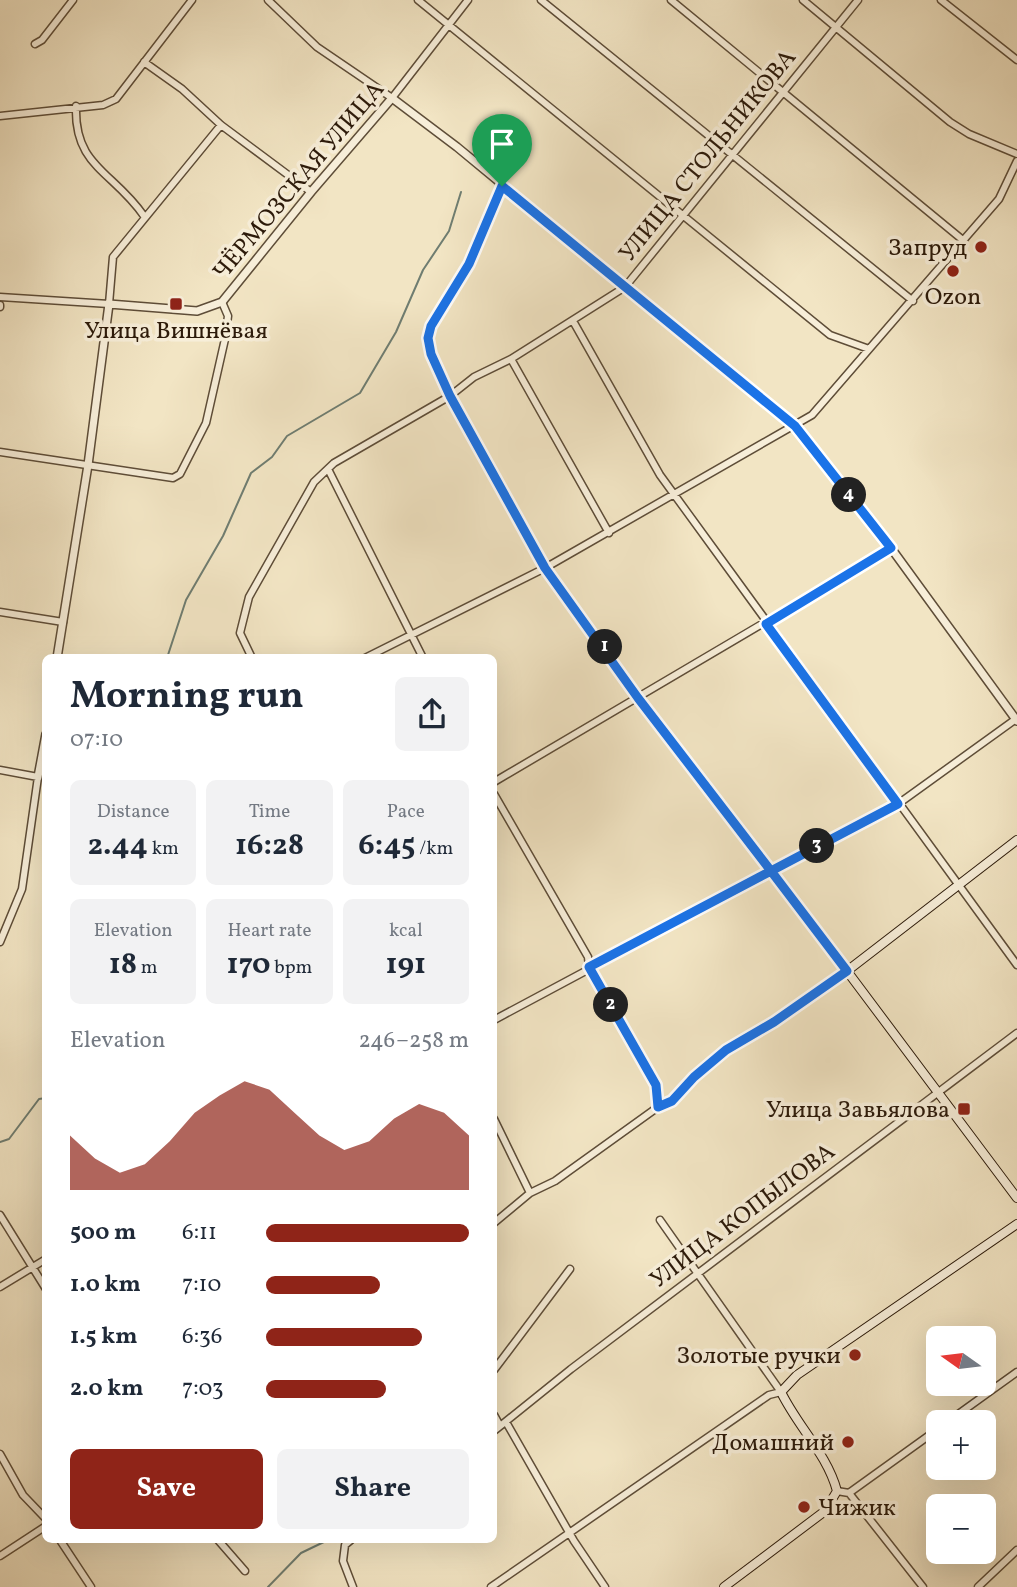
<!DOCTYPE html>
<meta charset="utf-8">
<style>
body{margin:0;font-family:Vollkorn,serif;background:#f2f2f3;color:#1f2937;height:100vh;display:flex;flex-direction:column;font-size:26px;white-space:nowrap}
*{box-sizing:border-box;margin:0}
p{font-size:23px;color:#747a83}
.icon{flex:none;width:38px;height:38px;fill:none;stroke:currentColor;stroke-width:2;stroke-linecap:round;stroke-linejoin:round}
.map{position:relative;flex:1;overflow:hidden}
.side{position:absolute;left:42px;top:654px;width:455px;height:889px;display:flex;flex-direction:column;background:#fff;border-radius:10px;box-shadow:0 7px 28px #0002}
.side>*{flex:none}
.needle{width:46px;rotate:284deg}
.tools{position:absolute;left:926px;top:1326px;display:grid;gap:14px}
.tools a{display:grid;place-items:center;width:70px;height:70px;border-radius:10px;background:#fff;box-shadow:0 7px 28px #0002;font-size:35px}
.pin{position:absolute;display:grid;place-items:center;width:60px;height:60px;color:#fff;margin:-72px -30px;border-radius:50% 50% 50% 0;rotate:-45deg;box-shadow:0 0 7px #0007}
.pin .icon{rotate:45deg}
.km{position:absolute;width:35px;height:35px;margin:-18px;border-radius:50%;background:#222;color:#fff;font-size:19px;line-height:35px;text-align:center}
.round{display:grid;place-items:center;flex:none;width:74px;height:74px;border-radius:10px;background:#f2f2f3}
.summary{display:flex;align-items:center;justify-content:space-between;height:119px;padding:0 28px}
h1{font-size:38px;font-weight:700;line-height:52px}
.figures{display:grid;grid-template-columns:repeat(3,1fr);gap:10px;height:119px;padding:7px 28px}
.figures div{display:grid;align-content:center;border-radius:10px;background:#f2f2f3;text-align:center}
.figures b{font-size:30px;font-weight:700}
.figures small{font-size:19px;font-weight:400}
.figures p{font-size:19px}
.chart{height:196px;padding:14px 28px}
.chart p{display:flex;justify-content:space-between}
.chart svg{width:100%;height:126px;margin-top:7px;fill:#8f2418;opacity:.7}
.cta{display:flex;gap:14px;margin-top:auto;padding:14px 28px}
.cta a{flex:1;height:80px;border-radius:10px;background:#8f2418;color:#fff;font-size:28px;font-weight:700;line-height:80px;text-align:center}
.cta a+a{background:#f2f2f3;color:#1f2937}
ul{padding:0 28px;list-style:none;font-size:23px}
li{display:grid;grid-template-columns:112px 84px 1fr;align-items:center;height:52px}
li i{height:18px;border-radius:9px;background:#8f2418}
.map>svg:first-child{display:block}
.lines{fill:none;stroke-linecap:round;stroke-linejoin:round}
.stream{stroke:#6f7d71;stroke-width:2}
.minor-casing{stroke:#5e4d38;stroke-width:9}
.tertiary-casing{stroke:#5e4d38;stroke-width:10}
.secondary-casing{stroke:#2c1a0a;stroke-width:10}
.minor{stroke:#f7eed9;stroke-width:6}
.tertiary{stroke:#f7eed9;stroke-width:7}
.secondary{stroke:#f7eed9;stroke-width:8}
.route-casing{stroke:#fff;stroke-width:14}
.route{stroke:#1a73e8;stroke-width:9}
.poi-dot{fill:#8f2418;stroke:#f7eed9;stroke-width:2.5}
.labels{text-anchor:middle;stroke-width:7;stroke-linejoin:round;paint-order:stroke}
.street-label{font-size:24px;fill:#2c1a0a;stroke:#f7eed9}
.poi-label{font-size:24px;fill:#2c1a0a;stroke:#f7eed9;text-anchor:end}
</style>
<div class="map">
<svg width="1017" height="1587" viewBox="0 0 1017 1587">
<rect width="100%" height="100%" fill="#f2e5c4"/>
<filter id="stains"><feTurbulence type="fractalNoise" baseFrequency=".00286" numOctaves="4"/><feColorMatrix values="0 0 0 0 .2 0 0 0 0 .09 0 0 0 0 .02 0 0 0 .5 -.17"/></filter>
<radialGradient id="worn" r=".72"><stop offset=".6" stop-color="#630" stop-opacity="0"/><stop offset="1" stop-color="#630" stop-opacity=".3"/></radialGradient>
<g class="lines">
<path class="stream" d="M167,658L186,600L223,536L251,473L272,457L287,436L360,393L396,332L423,270L449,231L461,192
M0,1142L9,1139L39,1099L46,1098
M268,1587L301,1553L328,1540"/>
<g class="minor-casing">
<path id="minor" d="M268,0L317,47L392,98L468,0
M418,0L830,335L869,349
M541,0L913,301
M671,0L964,241
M803,0L950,122L969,134L1017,154
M941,0L1017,60
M35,44L42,40L73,0
M144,62L182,89L221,125L311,192
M76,106C74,167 113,171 144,216
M0,116L103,105L116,99L192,0
M0,297L109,304L113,257L221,125
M0,305V307
M573,321L660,475L1017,965
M511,359L609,533
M0,452L173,478L180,474L206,423L225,339L228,316L222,302
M328,469L423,658
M0,612L63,622
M252,658L240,633L249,597L314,482L334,463L450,396L474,377L511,359L625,287L858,0
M365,658L545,568L812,415L999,199L1017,161
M0,770L38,777L22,889L0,942
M494,782L891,548
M494,794L588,957L589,967L656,1085L658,1107
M494,1020L898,804L1016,719
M494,1119L530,1193
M0,1215L46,1289
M494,1223L530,1193L555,1181L658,1107L672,1101L694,1077L726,1050L774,1022L847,971L638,698L545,568L450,396L431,354L428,338L431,326L469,264L502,186
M0,1287L46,1259
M494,1370L570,1269
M494,1415L500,1426
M506,1422L574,1541L605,1587
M946,1423L1017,1372
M494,1431L571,1369L1017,1033
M0,1454L23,1495L46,1519
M837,1491L849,1493L923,1587
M849,1493L938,1429
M60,1540L91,1587
M218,1540L245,1571
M351,1540L345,1545L343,1561L353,1587
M0,1556L46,1526
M491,1587L769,1395L781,1392L660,1220
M978,1587L1017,1550"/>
</g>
<g class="tertiary-casing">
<path id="tertiary" d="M57,658L88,465L109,304L197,311L222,302L311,192L392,98L457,147L795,426L891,548L1017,721
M38,777L46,734"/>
</g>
<g class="secondary-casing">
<path id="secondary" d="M1017,840L847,971L1017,1198
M724,1587L825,1511L837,1491C827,1454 798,1427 781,1392L797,1375L1017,1224"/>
</g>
<use href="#minor" class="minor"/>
<use href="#tertiary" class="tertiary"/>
<use href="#secondary" class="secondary"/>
</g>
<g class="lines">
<g class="route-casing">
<path id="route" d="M502,186L469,264L431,326L428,338L431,354L450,396L545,568L638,698L771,871L589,967L656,1085L658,1107L672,1101L694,1077L726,1050L774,1022L847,971L771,871L898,804L766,624L891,548L795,426L502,186"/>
</g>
<use href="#route" class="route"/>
</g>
<g class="poi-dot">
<circle cx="981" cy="247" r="7"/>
<circle cx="953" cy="271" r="7"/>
<rect x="169" y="297" width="14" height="14" rx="3.5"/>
<rect x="957" y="1102" width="14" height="14" rx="3.5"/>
<circle cx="855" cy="1355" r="7"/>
<circle cx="848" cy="1442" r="7"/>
<circle cx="804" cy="1507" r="7"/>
</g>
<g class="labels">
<g class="street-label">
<text transform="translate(707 155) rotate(-51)" y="8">УЛИЦА СТОЛЬНИКОВА</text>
<text transform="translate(298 180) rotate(-50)" y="8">ЧЁРМОЗСКАЯ УЛИЦА</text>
<text transform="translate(742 1215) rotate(-37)" y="8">УЛИЦА КОПЫЛОВА</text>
</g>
<g class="poi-label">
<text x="967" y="255">Запруд</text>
<text x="953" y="304" text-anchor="middle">Ozon</text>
<text x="176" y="338" text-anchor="middle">Улица Вишнёвая</text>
<text x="950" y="1117">Улица Завьялова</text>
<text x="841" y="1363">Золотые ручки</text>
<text x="834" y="1450">Домашний</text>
<text x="818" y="1515" text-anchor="start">Чижик</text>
</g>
</g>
<rect width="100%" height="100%" filter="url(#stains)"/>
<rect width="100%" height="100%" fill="url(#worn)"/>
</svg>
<div class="tools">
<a><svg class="needle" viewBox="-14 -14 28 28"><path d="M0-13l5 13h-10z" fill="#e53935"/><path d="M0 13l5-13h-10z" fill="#747a83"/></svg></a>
<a>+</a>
<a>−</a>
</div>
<div class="pin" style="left:502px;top:186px;background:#1e9e55"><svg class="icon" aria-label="arrive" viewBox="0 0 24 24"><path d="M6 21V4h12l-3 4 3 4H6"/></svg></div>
<b class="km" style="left:605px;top:647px">1</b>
<b class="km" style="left:611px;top:1005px">2</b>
<b class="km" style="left:817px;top:846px">3</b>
<b class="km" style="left:849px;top:495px">4</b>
<section class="side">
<div class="summary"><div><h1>Morning run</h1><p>07:10</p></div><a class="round"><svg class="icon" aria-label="share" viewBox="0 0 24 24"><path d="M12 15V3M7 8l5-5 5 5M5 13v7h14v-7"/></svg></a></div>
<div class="figures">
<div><p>Distance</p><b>2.44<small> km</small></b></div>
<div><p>Time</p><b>16:28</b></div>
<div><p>Pace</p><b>6:45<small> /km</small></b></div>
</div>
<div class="figures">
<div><p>Elevation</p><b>18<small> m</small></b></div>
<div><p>Heart rate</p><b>170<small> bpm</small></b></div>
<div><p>kcal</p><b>191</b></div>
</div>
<div class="chart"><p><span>Elevation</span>246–258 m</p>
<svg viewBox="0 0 160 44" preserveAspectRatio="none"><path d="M0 44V25L10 33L20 38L30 35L40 27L50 17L60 11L70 6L80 9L90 17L100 25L110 30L120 27L130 19L140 14L150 17L160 25V44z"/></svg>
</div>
<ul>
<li><b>500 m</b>6:11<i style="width:100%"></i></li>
<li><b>1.0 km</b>7:10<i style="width:56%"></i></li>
<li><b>1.5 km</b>6:36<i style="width:77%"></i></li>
<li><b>2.0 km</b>7:03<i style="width:59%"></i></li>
</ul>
<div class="cta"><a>Save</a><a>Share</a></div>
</section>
</div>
